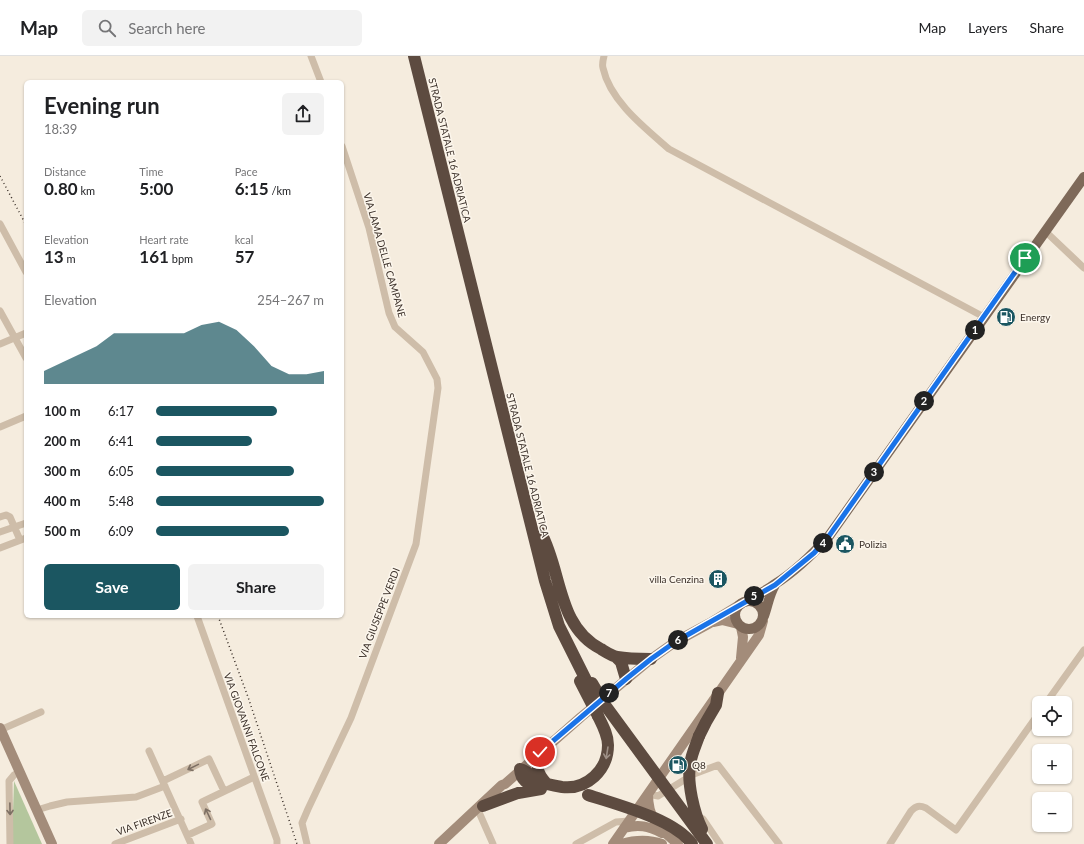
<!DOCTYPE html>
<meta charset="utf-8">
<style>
body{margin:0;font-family:Lato,sans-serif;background:#f2f2f2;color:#202124;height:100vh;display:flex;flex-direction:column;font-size:15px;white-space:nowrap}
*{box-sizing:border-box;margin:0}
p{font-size:13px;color:#757577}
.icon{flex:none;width:22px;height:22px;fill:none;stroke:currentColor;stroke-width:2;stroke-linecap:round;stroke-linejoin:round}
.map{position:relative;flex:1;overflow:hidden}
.drawer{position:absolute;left:24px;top:24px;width:320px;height:538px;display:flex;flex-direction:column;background:#fff;border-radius:6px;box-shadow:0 1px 3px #0004}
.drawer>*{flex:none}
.buttons{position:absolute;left:1032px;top:640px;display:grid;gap:8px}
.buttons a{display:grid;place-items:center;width:40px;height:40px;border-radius:6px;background:#fff;box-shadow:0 1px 3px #0004;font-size:20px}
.pin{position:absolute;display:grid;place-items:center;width:34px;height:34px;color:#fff;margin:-17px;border:2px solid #fff;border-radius:50%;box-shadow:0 1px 4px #0007}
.km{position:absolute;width:20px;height:20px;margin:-10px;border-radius:50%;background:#222;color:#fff;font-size:11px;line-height:20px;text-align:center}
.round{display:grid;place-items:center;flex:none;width:42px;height:42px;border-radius:6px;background:#f2f2f2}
.summary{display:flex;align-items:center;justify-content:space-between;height:68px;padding:0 20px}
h1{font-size:22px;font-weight:700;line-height:30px}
.metrics{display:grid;grid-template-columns:repeat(3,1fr);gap:6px;height:68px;padding:4px 20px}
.metrics div{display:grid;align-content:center}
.metrics b{font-size:17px;font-weight:700}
.metrics small{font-size:11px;font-weight:400}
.metrics p{font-size:11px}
.chart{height:112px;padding:8px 20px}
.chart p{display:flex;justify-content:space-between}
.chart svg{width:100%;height:72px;margin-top:4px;fill:#1b5661;opacity:.7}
.primary-button{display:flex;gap:8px;margin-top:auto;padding:8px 20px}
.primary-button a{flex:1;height:46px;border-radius:6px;background:#1b5661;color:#fff;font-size:16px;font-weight:700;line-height:46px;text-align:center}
.primary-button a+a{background:#f2f2f2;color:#202124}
ul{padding:0 20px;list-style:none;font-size:13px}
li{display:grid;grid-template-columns:64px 48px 1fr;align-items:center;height:30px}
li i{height:10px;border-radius:5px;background:#1b5661}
header{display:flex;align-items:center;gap:24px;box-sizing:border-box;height:56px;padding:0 20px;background:#fff;border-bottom:1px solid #e0e0e0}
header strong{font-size:19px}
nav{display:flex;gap:22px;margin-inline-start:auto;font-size:14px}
.search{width:280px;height:36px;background:#f2f2f2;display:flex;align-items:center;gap:10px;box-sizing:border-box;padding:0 14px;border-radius:6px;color:#757577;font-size:15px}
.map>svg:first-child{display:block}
.green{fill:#b4c69d}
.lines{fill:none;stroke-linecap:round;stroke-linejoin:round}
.street{stroke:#cebda9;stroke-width:7}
.secondary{stroke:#a38c7a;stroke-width:10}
.primary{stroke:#7e6959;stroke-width:10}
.highway{stroke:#5d4b40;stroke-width:12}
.rail{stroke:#3b3029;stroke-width:1.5;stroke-dasharray:1 3;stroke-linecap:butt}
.highway-bridge{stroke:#5d4b40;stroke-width:12}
.oneway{stroke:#9d8f85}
.oneway2{stroke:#7d6f63}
.route-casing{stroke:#fff;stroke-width:8}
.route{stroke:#1a73e8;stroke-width:5}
.labels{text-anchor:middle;stroke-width:3;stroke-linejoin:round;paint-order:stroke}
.street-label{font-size:10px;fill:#3b3029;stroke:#fcf6ec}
.poi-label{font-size:10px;fill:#3b3029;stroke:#fcf6ec;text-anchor:start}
</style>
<header>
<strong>Map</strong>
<div class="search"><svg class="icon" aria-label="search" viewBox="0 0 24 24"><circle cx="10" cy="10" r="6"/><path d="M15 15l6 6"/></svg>Search here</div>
<nav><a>Map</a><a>Layers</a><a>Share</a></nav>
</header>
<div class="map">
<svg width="1084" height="788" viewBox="0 0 1084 788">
<rect width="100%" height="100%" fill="#f5ecde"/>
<path class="green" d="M14,725L42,788H12Z"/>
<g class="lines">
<path class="street" d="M311,0L321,26
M604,0C603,4 602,9 603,12C610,45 645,72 669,93L984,261
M0,168L26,216
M1045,175L1084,212
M0,255L26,302
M0,288L26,277
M0,371L26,360
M0,461L6,459L10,461L20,484
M0,476L26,467
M0,492L26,482
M197,560L277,784V788
M1046,647L1084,594
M0,674L41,656
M149,695L191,788
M163,725L209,703L224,735
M648,738L658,740L694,718L718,709L779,788
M37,754L50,750L67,746L136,741L165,730
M478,754L493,788
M703,763L720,788
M188,779L212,768L202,746L254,721
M10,788L9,725L14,719L19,716
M115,788L181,763
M307,788L302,767L308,753L351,662L416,488L438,332L437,323L423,296L395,271L389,257L369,172L342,90
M576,788L616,766L629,765
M890,788L911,755C916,750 919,749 926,752L956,774L1039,657"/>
<path class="secondary" d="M713,566L722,564L738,568
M741,571L743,581L741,602
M0,672L52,788
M648,738C648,764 659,772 678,788
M624,772C639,768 648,770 662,777
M439,788L502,729L505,728L581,661L651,603L675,586L710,567L741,548
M613,788L759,579L763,565
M621,788C635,784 648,783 662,788"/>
<path class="primary" d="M735 559a14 14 0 1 1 28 0a14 14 0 1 1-28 0Z
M745,546C755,540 766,535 775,528C796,515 813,498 829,480L1084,121
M764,560C768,549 769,539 775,529"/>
<path class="highway" d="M414,0L545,525L559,570L589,630
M541,477C562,515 557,571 601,593C606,596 612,600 617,601C628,603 640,603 651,603
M616,601L621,606L626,623
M699,680L706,666L716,649L718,637
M541,696C537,710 535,715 546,727
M540,733C529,728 521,726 520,713C528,715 532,721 538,724C545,728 555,730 562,731C587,734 608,714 608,689C608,679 603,670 598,660
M483,750L518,737L541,733"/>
<path class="rail" d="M0,120L26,169
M218,560L248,641L297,788"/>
<path class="highway-bridge" d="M580,625L598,660
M592,627L605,649L707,788
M699,680C696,689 691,699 690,709C687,727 694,757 702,773
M588,739C618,749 674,763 692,788"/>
</g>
<defs><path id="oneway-shaft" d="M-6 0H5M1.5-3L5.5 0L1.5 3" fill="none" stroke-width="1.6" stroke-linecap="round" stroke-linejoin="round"/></defs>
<use class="oneway" href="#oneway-shaft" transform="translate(607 697) rotate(99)"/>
<g class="oneway2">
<use href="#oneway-shaft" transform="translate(193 711) rotate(154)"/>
<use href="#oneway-shaft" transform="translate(10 753) rotate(89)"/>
<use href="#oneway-shaft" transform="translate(208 758) rotate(-115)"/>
</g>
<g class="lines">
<g class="route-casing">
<path id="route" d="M540,696L626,623L651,603L675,586L775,529L814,497L829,480L1025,202"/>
</g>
<use href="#route" class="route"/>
</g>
<defs>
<g id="fuel-disc" transform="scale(1)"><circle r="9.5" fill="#1b5661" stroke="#fcf6ec"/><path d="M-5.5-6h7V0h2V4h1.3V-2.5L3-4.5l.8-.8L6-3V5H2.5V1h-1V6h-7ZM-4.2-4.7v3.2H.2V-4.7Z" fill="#fff"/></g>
<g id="civic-disc" transform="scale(1)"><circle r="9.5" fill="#1b5661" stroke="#fcf6ec"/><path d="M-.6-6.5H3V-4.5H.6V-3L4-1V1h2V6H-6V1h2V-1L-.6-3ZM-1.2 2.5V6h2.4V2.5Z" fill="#fff"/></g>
<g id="building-disc" transform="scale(1)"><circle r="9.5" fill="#1b5661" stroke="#fcf6ec"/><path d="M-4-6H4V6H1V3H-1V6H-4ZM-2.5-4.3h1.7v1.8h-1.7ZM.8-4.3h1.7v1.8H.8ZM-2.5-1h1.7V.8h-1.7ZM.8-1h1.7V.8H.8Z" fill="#fff"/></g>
</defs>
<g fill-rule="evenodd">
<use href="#fuel-disc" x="1006" y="261"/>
<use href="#civic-disc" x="845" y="488"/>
<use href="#building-disc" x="718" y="523"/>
<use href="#fuel-disc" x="678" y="709"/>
</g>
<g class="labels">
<g class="street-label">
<text transform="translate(450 94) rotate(76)" y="4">STRADA STATALE 16 ADRIATICA</text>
<text transform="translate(385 199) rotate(74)" y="4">VIA LAMA DELLE CAMPANE</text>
<text transform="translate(528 409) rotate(76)" y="4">STRADA STATALE 16 ADRIATICA</text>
<text transform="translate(379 557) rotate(-69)" y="4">VIA GIUSEPPE VERDI</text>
<text transform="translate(247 671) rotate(70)" y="4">VIA GIOVANNI FALCONE</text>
<text transform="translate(144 766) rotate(-20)" y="4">VIA FIRENZE</text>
</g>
<g class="poi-label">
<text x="1020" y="265">Energy</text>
<text x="859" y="492">Polizia</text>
<text x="704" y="527" text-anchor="end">villa Cenzina</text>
<text x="692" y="713">Q8</text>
</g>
</g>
</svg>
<div class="buttons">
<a><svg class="icon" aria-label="locate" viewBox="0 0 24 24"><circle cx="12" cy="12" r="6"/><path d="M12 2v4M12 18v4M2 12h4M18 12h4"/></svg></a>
<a>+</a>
<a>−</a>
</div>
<div class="pin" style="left:1025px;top:202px;background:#1e9e55"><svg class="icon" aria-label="arrive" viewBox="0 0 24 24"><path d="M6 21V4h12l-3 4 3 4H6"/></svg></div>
<div class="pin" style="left:540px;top:696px;background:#d93025"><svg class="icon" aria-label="check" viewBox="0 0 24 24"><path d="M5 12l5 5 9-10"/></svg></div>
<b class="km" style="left:975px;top:274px">1</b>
<b class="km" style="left:924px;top:345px">2</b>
<b class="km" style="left:874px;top:416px">3</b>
<b class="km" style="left:823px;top:487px">4</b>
<b class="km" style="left:754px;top:540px">5</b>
<b class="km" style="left:678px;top:584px">6</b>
<b class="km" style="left:609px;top:637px">7</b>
<section class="drawer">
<div class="summary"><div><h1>Evening run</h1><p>18:39</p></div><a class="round"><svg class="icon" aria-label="share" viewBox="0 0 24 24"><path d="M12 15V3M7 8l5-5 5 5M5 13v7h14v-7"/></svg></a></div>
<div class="metrics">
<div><p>Distance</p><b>0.80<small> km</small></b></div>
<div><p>Time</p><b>5:00</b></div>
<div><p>Pace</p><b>6:15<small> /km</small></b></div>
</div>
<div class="metrics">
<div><p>Elevation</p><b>13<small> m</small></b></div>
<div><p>Heart rate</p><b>161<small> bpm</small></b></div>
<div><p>kcal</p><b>57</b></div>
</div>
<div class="chart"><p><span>Elevation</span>254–267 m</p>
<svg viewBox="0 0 160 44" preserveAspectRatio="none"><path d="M0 44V36L10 31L20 26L30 21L40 13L50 13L60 13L70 13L80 13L90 8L100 6L110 11L120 21L130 33L140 38L150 38L160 36V44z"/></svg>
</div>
<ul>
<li><b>100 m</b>6:17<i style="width:72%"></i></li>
<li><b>200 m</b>6:41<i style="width:57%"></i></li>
<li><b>300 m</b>6:05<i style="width:82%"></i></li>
<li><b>400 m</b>5:48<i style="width:100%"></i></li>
<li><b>500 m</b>6:09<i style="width:79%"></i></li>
</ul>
<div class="primary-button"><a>Save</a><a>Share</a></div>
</section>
</div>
